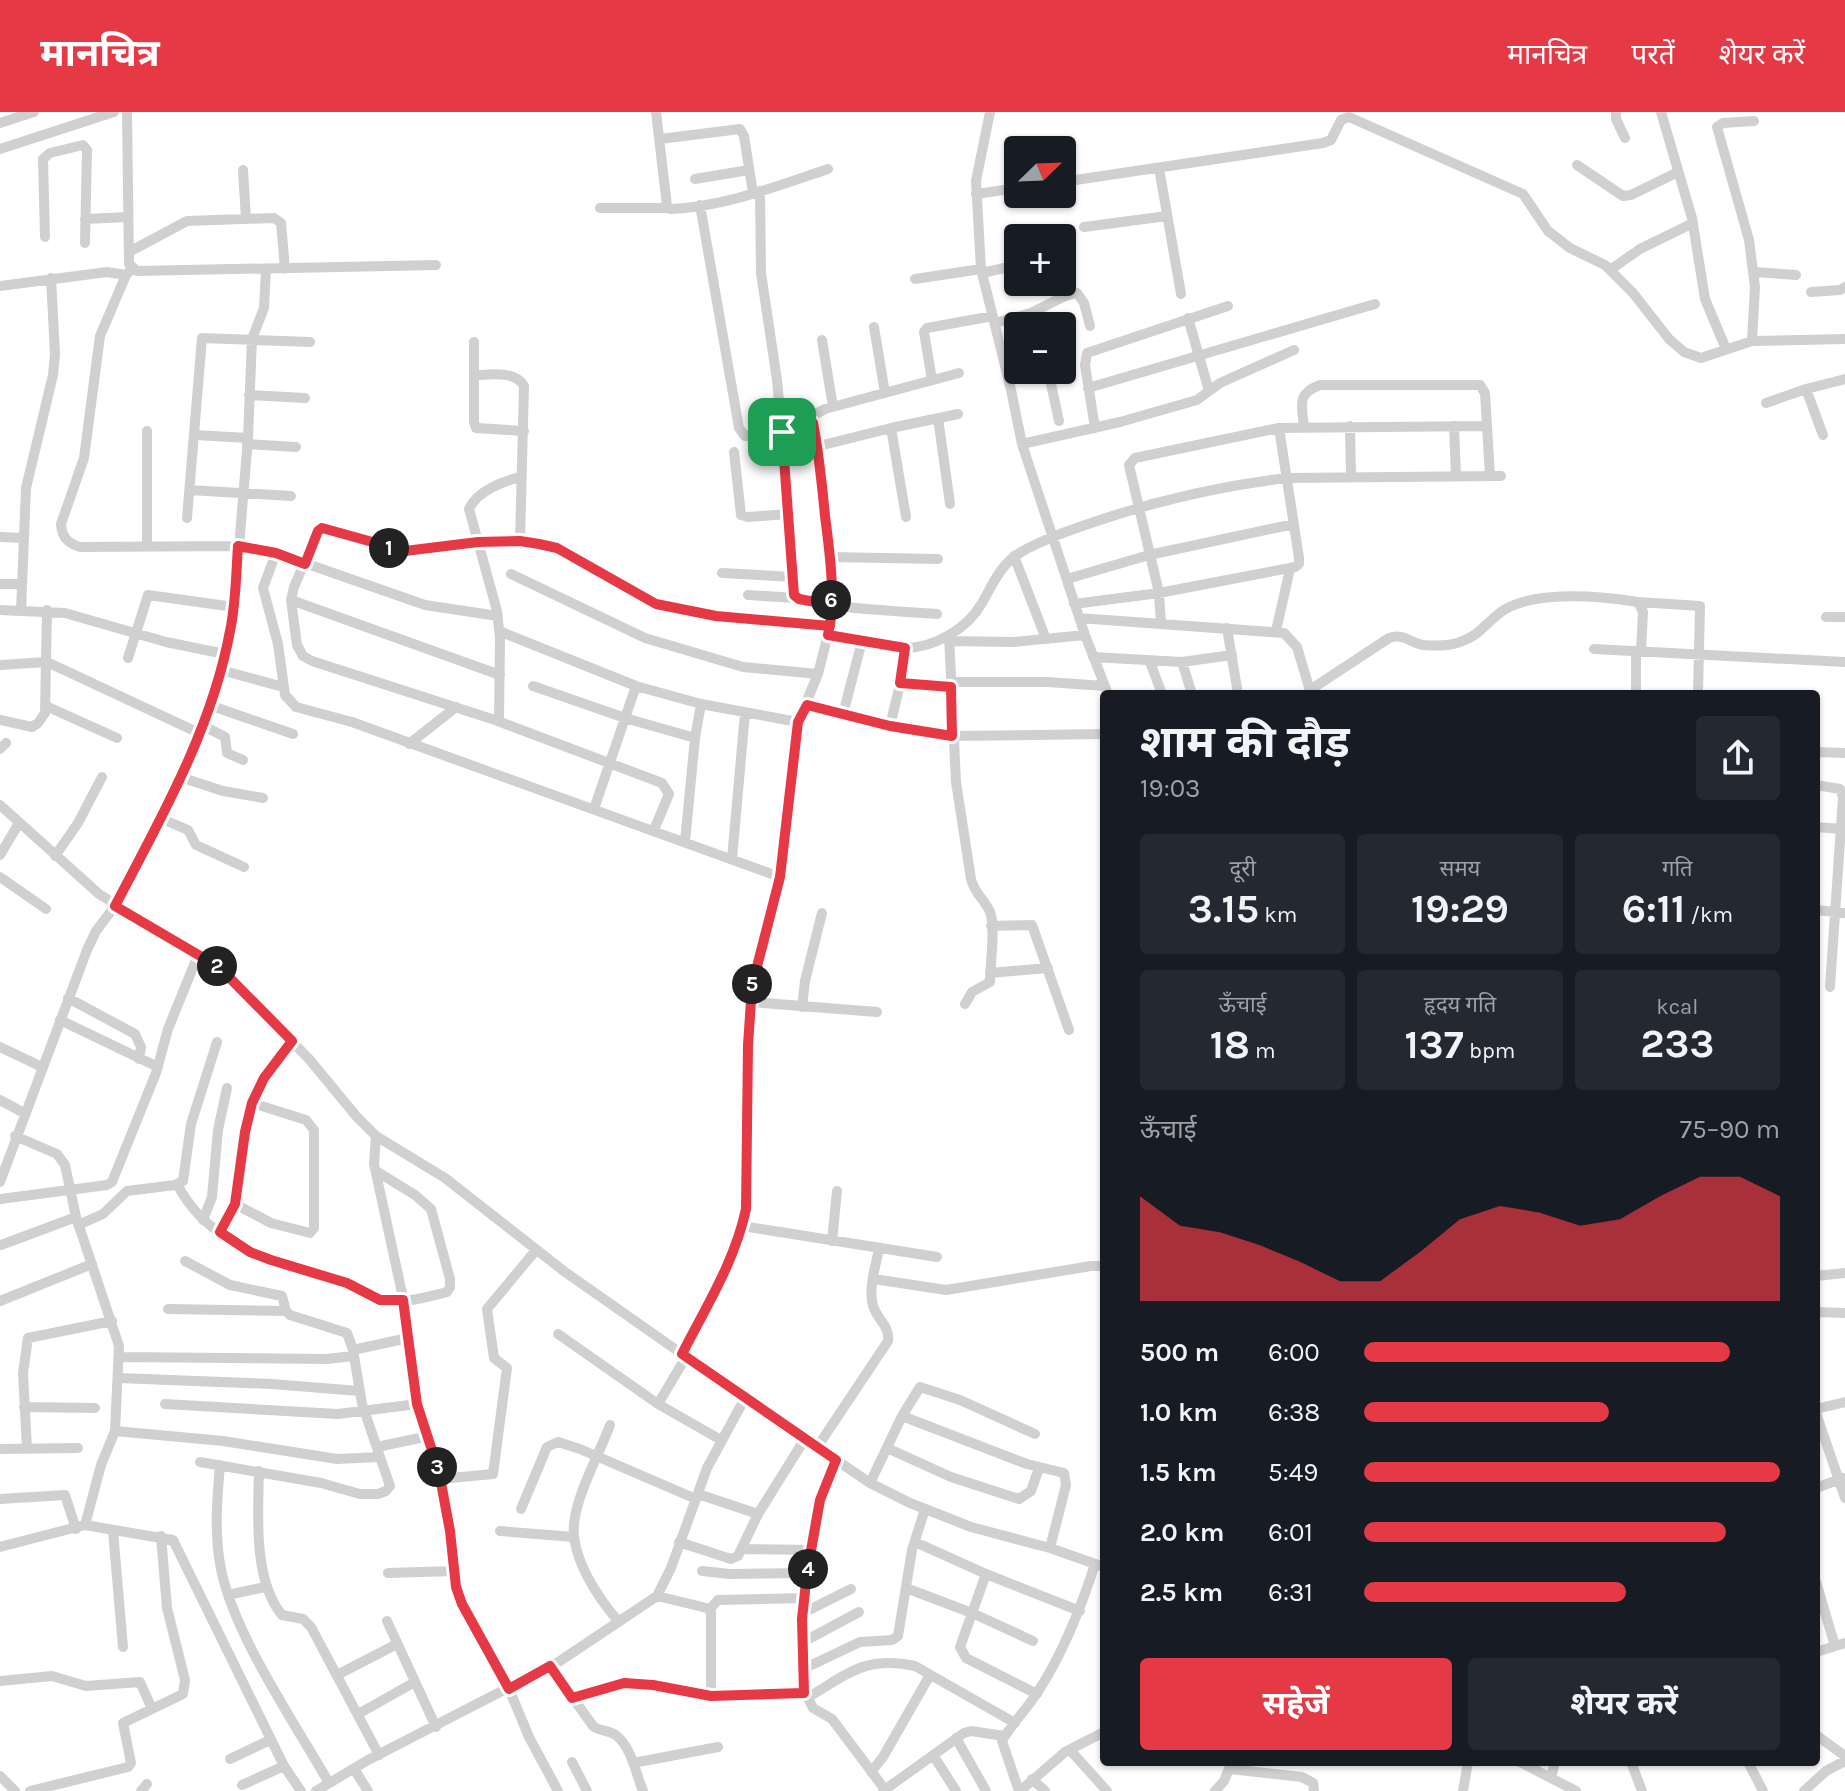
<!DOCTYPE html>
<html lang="hi">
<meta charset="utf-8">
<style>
body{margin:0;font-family:Karla,"Noto Sans Devanagari",sans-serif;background:#242831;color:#f1f3f6;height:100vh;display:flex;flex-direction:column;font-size:30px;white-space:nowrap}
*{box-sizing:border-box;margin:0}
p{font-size:26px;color:#9ea1a6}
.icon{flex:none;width:44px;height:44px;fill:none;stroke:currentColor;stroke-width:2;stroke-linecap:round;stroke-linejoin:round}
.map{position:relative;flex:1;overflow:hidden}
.panel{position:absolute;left:1100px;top:578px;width:720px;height:1076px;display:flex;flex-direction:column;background:#171b24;border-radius:8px;box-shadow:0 2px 6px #0004}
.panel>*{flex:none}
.needle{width:52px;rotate:67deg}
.controls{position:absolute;left:1004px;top:24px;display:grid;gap:16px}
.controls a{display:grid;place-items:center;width:72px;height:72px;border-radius:8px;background:#171b24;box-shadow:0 2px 6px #0004;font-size:40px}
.pin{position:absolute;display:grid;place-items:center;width:68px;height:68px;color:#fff;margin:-34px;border-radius:16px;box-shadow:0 4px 12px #0006}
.km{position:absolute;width:40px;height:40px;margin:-20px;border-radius:50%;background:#222;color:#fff;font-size:22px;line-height:40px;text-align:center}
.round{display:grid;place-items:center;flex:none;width:84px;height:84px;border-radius:8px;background:#242831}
.headline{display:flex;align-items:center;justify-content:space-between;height:136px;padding:0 40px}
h1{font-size:44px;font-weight:700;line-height:60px}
.stats{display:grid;grid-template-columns:repeat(3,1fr);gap:12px;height:136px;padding:8px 40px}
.stats div{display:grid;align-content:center;border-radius:8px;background:#242831;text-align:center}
.stats b{font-size:40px;font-weight:700}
.stats small{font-size:22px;font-weight:400}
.stats p{font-size:22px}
.chart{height:224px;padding:16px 40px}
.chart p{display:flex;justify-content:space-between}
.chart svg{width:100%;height:144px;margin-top:8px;fill:#e63946;opacity:.7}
.primary-button{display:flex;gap:16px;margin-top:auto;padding:16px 40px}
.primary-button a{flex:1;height:92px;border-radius:8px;background:#e63946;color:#fff;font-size:32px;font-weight:700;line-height:92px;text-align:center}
.primary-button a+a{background:#242831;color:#f1f3f6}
ul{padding:0 40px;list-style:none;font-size:26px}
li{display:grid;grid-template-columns:128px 96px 1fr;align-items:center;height:60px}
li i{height:20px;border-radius:10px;background:#e63946}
header{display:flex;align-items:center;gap:48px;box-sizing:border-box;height:112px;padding:0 40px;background:#e63946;color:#fff}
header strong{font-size:38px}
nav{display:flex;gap:44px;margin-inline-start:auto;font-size:28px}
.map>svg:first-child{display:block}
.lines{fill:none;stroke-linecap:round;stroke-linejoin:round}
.minor{stroke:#d0d0d0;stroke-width:10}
.route-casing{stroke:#fff;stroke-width:16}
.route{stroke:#e63946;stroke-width:10}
</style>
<header>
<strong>मानचित्र</strong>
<nav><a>मानचित्र</a><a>परतें</a><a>शेयर करें</a></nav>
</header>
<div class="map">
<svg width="1845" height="1679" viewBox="0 0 1845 1679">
<rect width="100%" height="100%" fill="#fff"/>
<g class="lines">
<path class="minor" d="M127,0L129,152L137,159L436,153
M656,0L667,94L670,97C724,95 777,74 828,57
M990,0L976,69L981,157L1011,278L1022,332L1085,523L1108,582
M1616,0V7L1625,26
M1661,0L1692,106L1705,187L1726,237
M0,11L34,0
M660,27L740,17L744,24L753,81
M0,37L114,0
M1577,53L1623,84L1631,83L1678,60
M1159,56L1181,182
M243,58L246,107
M695,67L749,58
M1062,70L1323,31L1331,28L1341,8L1349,5L1523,82L1548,119L1570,136L1605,153L1633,181L1669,227L1684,240L1701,246L1752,229L1845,227
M760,79L761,161L777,268L794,452V483C808,496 912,500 937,502
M976,82L1018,76
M700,93L739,316L745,324H751L782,320L813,311
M600,96H669
M85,107L128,105
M1084,115L1167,104
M45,125L43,47L50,41L83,33L87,38L85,131
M129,140L187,109L274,106L281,111L285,157
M132,157L126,163L100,224L84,346L61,412C62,425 67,431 80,435L238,434L276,441L425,493L498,504
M1610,158L1640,137L1693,111
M1754,160L1796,163
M982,161L1018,153
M915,167L981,157
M0,174L107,160L126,163
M1811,180L1840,178L1845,175
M1036,199L1039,214
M1188,206L1209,279
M995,211L1031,201L1065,184L1077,181L1084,191L1090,214
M874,215L885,281
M822,228L833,295
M1752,229L1755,175L1749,128L1717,15L1723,11L1754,9
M474,230V310L476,316L524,319
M1048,258L1059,309
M474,263C490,263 515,258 524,274L520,429
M932,268L924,220L927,216L993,204
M1088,276L1375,192
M1806,277L1823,323
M249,283L305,286
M1766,291L1806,277L1845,267
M938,306L950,392
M1350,314L1351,365
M1454,314L1456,364
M1304,315C1302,293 1296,282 1320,273H1480L1485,281L1490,364
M891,316L906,405
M1095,316L1085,253L1087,241L1228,194
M195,323L248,326
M247,332L296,335
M1022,332L1120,310L1197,288L1220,271L1294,238
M819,334L891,316L958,302
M734,340L741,403L748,405L789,402
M190,378L291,384
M187,406L202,226L310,230
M0,425L23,426
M147,434V319
M276,441L263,476L278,532L285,583L296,595L352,610L780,765
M1014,444L1046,527
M830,445L938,447
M722,461L794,465
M511,462L645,526L743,555L818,562
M1067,467L1149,443L1294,412
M0,472H22
M748,483L796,486
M291,488L500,563
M1638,490L1700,494L1698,582
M1074,492L1159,481L1295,455L1299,452V446L1279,316
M0,498L65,501L166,530L225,542
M21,499L26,376L53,263L55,242L51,166
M1826,505H1845
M1079,506L1284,521L1297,535L1311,582
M1161,512L1159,481L1129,353L1135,346L1279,316L1486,314
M1227,516L1238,582
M499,519L636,574L701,592L798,610
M1276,519L1290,457
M828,523C853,527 881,536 906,536C936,535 968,516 982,491C994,470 1001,451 1023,439C1044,427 1068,419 1091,411C1155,389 1220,374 1287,366L1501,364
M949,523L956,670L971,767C974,781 985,788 990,800C996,815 990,852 990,870L972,880L965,892
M949,529L1014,530L1085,523
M1594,537L1845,550
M1636,539V582
M1093,545L1182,550L1232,543
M128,546L148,483L234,495
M1150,550L1162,582
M1182,550L1192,582
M0,553L47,550L199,621
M221,558L283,575
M951,570H1047L1105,574
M900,571L951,575
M533,574L625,606L695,626
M1310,578L1389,526C1403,521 1409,530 1423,533C1434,534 1449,534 1460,530C1480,524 1488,508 1504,498C1536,478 1602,484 1638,490L1643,500L1641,539
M209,593L293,622
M807,593L890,614L952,624L1104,622
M46,594L117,626
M843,602L862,529
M0,608L32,615L38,611L45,601L47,498
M499,609L500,526L497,499L469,397C477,379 503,369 521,365
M202,613L225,625L227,641L243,648
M890,614L901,568L905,536
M409,632L456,595
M0,637L6,631
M1816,640L1845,641
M180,665L223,679L263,686
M1816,673L1840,677L1843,685L1830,875
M0,693L99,782L219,855L309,947L357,1005L376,1024L445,1066L565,1160L745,1286L870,1371L910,1391L971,1415L1050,1436L1104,1455
M594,697L636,574
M162,707L188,718L196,733L244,755
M1816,715L1841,717
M654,718L669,682L662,671L495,608L312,549L303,544L297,533L291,488L294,475L318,419L322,416L328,417L397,439L478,430L520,429L557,436L656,492L716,504L830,514
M685,730L695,626L701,592
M0,743L19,711
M55,744L78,711L102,665
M732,747L745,601
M0,765L46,797
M1816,798L1845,801
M991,814L1032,813L1069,918
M990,861L1048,856
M68,886L135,922L141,935L139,947
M751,890L877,900
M802,895L805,869L822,801
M60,908L158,955
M0,935L42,955
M0,988L24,1001
M376,1024L374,1052L405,1195L417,1292L439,1360L450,1419L458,1483L509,1577L529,1625L558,1679
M0,1070L87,838L96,819L115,794L162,707L218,567L234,495L248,326L252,227L264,196L266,157
M177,1072C211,1137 273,1145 335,1167C350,1172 365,1184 380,1188C399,1193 427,1185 447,1180L450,1175V1167L431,1097L415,1083L376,1059
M0,1087L107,1073L112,1070L156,961L168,917L198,843
M235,1092L271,1111L310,1121L314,1116V1018L306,1008L252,991
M203,1108L212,1085L218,1018L227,976
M78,1113L103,1102L127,1079L175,1073L183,1069L191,1012L217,930
M742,1114L937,1145
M220,1120L235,1092L245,1020L252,991L264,966L292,929
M832,1129L837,1079
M1,1133L76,1105
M185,1149L230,1173L282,1184L286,1199L290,1203L347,1221L353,1238L362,1292L390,1374L386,1379L378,1382H360L321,1371L200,1350
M1816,1164L1845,1161
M874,1167L946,1178L1091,1154H1104
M0,1189L92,1152
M168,1197L286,1199
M1816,1200L1845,1201
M558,1222L658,1292L721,1328
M353,1238L408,1226
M682,1242C706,1195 735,1149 746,1097L748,933L754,862L774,795L780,765L798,610L818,562L830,514L832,493L830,445L819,334L812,304L825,297L959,261
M120,1245L327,1247L353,1244
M119,1266L272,1272L359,1279
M165,1292L338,1302L417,1292
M658,1292L686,1245
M24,1295L95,1296
M1816,1297L1845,1290
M1816,1301L1845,1386
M902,1304L1027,1352L1064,1361L1066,1373L1050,1436
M610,1313C599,1343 577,1381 574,1412C571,1446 598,1486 619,1510
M115,1319L223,1329L337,1347L380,1345
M818,1334L888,1229C890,1214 877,1207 873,1194C868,1177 876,1153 879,1136
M377,1335L429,1324
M887,1336L951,1365L1019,1387L1031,1379L1039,1356
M0,1337L78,1336
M27,1337L23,1261L28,1226L112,1209
M836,1348L820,1388L807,1461L802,1507L803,1576L813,1596L832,1607L886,1679
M220,1353C217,1388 214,1422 221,1457C234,1523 295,1611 329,1671
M259,1359C258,1402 253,1468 282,1503L303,1507L311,1515L379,1643
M440,1367L493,1362L507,1256L494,1246L487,1197L536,1138
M870,1371L902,1304L920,1275L960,1288L1035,1322
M1816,1376L1843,1366
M698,1382L758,1402
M0,1387L65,1383L76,1417
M521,1397L547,1335L558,1330L580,1337L696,1387
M85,1413L173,1428L284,1654L301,1679
M113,1419L123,1535
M500,1419L574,1425
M679,1430L731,1447L738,1444L758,1402L806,1325
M915,1430L986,1462L1080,1499
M0,1435L85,1413L101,1353L115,1319L119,1234L76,1105L65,1053L57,1042L15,1024
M742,1437L811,1438
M702,1459L730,1462L807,1461
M388,1461L454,1459
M986,1462L960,1535L966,1546L1037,1582
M1816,1470L1835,1534
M906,1476L972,1501L1033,1529
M228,1483L265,1475
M657,1484L707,1496L711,1500V1584
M709,1498L718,1488L804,1486
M803,1501L851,1477
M387,1509L436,1615
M803,1530L859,1500
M1816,1540L1845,1531
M550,1554L593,1614C601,1620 610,1618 617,1624C632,1637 636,1662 643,1679
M803,1557L860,1530L892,1528L898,1524L912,1438L925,1397
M337,1563L397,1532
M0,1569L52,1564L86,1574L140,1570L152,1597
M572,1586L606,1574L633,1571L711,1584L804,1581
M807,1586C848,1562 865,1543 915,1554L1015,1611
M358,1602L415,1570
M1816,1623L1845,1644
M956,1626L986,1679
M1070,1638L1107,1679
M933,1643L956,1679
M230,1647L270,1628
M572,1650L587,1679
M1520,1650L1576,1679
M1631,1650L1642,1679
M1748,1650L1763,1679
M633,1651L718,1635
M354,1657L368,1679
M1230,1657L1302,1665L1313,1671L1314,1679
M871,1660L883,1645L930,1563
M0,1664L15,1679
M1551,1666L1555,1650
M1032,1667L1045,1679
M242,1673L284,1654
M30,1679L128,1655L131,1651L123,1611L183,1582L185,1568L167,1496L161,1424
M141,1679L147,1672
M316,1679L368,1648L560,1549L657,1484L671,1456L707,1356L745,1286
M883,1679L964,1621L971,1619L1004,1624
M1019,1679L1002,1629C1012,1611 1028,1596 1039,1578C1064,1539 1081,1496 1095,1452
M1020,1679L1065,1640L1104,1620
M1215,1679L1224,1669L1231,1652
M1463,1679L1468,1650
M1804,1679L1826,1659L1845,1649"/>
</g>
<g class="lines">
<g class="route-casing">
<path id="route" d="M782,320L794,483L799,487L832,493L830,514L716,504L656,492L557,436L539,432L520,429L478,430L405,439L322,416L318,419L305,452L276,441L238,434C236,462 236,491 230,519C212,617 161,706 115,794L219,855L292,929L264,966L252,991L245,1020L235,1092L220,1120L250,1140L271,1148L347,1171L380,1188H403L417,1292L439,1360L450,1419L456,1475L462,1492L509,1577L550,1554L572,1586L624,1571L653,1573L711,1584L804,1581L802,1507L807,1461L820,1388L836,1348L682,1242C706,1195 735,1149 746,1097L748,933L752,874L780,765L798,610L807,593L890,614L952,624L951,575L900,571L905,536L828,523C836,484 830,443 825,404C822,372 819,342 813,311L782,320"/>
</g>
<use href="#route" class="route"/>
</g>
</svg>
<div class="controls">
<a><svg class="needle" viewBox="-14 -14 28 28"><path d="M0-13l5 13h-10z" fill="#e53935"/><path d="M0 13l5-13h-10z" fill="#9ea1a6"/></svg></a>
<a>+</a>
<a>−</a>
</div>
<div class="pin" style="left:782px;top:320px;background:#1e9e55"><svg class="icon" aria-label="arrive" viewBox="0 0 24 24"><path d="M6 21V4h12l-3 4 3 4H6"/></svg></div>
<b class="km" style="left:389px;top:436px">1</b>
<b class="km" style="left:217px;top:854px">2</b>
<b class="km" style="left:437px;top:1355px">3</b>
<b class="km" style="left:808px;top:1457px">4</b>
<b class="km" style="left:752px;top:872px">5</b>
<b class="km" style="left:831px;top:488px">6</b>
<section class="panel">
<div class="headline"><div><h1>शाम की दौड़</h1><p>19:03</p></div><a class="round"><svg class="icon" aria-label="share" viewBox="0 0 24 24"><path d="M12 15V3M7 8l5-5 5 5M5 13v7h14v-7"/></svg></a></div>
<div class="stats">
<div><p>दूरी</p><b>3.15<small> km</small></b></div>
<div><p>समय</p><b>19:29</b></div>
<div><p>गति</p><b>6:11<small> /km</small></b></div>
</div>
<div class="stats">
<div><p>ऊँचाई</p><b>18<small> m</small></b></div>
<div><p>हृदय गति</p><b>137<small> bpm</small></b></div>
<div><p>kcal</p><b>233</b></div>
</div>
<div class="chart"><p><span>ऊँचाई</span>75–90 m</p>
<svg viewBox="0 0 160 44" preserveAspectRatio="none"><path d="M0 44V12L10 21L20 23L30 27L40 32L50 38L60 38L70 29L80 19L90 15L100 17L110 21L120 19L130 12L140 6L150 6L160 12V44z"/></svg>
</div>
<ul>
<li><b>500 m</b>6:00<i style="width:88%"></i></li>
<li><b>1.0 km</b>6:38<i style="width:59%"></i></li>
<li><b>1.5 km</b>5:49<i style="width:100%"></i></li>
<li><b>2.0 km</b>6:01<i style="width:87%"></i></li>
<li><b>2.5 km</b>6:31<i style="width:63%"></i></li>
</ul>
<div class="primary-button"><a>सहेजें</a><a>शेयर करें</a></div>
</section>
</div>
